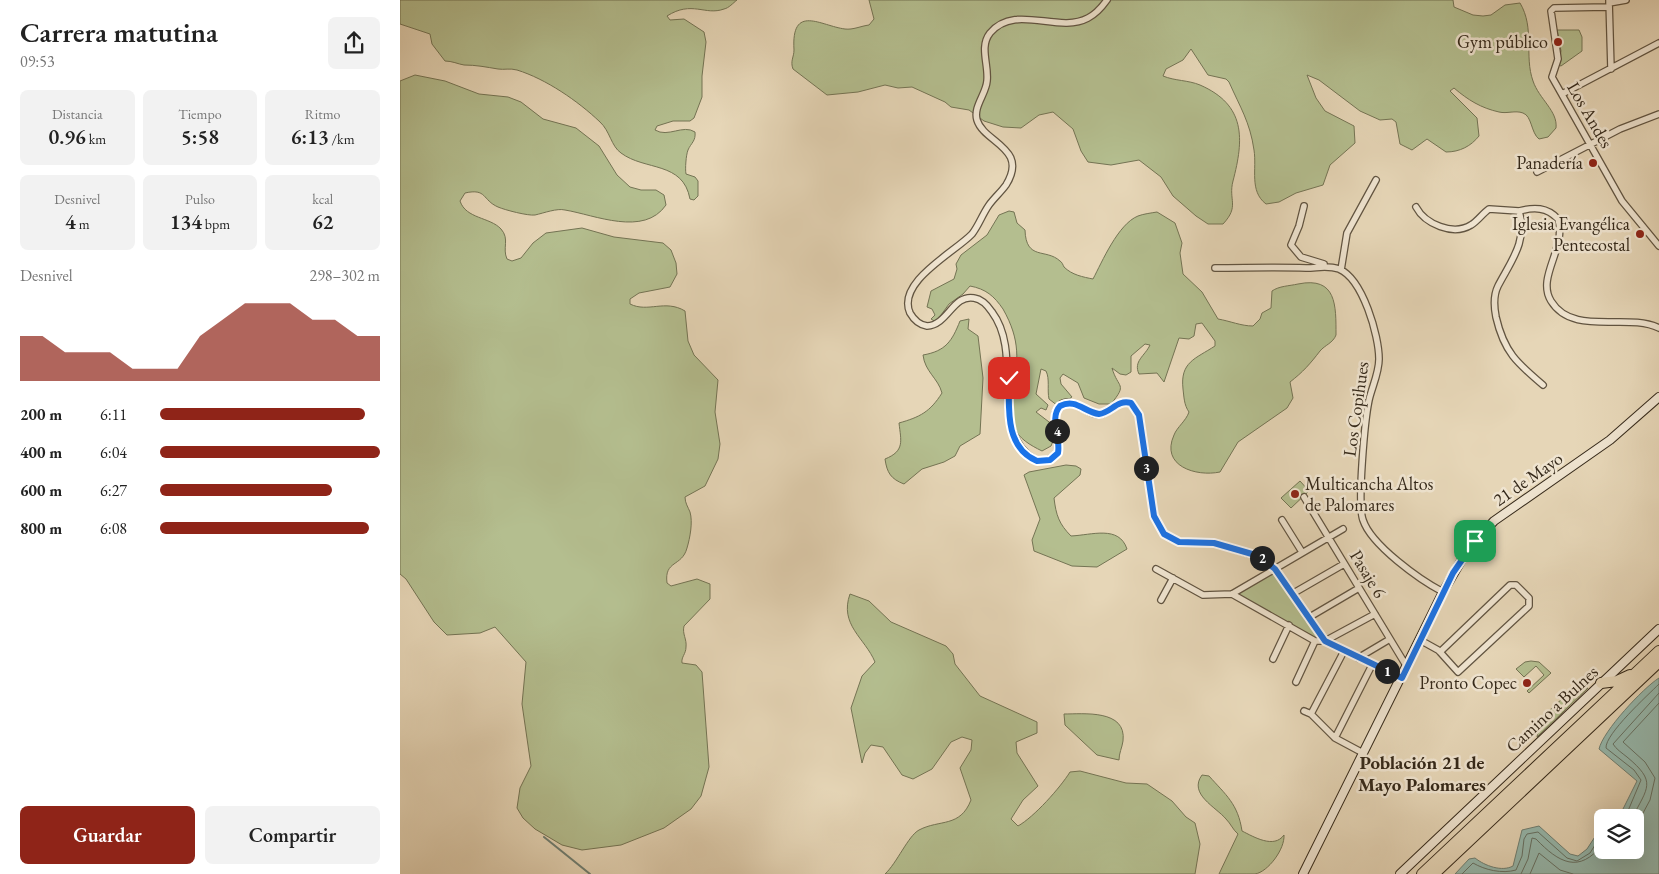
<!DOCTYPE html>
<html lang="es">
<meta charset="utf-8">
<style>
body{margin:0;font-family:"EB Garamond",serif;background:#f2f2f2;color:#222;height:100vh;display:flex;flex-direction:column;font-size:19px;white-space:nowrap}
*{box-sizing:border-box;margin:0}
p{font-size:16px;color:#767676}
.icon{flex:none;width:28px;height:28px;fill:none;stroke:currentColor;stroke-width:2;stroke-linecap:round;stroke-linejoin:round}
.map{position:relative;flex:1;overflow:hidden}
.panel{display:flex;flex-direction:column;background:#fff;width:400px}
.panel>*{flex:none}
.controls{position:absolute;left:1194px;top:809px;display:grid;gap:10px}
.controls a{display:grid;place-items:center;width:50px;height:50px;border-radius:8px;background:#fff;box-shadow:0 5px 20px #0002;font-size:25px}
.pin{position:absolute;display:grid;place-items:center;width:42px;height:42px;color:#fff;margin:-21px;border-radius:10px;box-shadow:0 2px 8px #0006}
.km{position:absolute;width:25px;height:25px;margin:-12px;border-radius:50%;background:#222;color:#fff;font-size:14px;line-height:25px;text-align:center}
.round{display:grid;place-items:center;flex:none;width:52px;height:52px;border-radius:8px;background:#f2f2f2}
.summary{display:flex;align-items:center;justify-content:space-between;height:85px;padding:0 20px}
h1{font-size:28px;font-weight:600;line-height:38px}
.stats{display:grid;grid-template-columns:repeat(3,1fr);gap:8px;height:85px;padding:5px 20px}
.stats div{display:grid;align-content:center;border-radius:8px;background:#f2f2f2;text-align:center}
.stats b{font-size:21px;font-weight:600}
.stats small{font-size:14px;font-weight:400}
.stats p{font-size:14px}
.chart{height:140px;padding:10px 20px}
.chart p{display:flex;justify-content:space-between}
.chart svg{width:100%;height:90px;margin-top:5px;fill:#8f2418;opacity:.7}
.button{display:flex;gap:10px;margin-top:auto;padding:10px 20px}
.button a{flex:1;height:58px;border-radius:8px;background:#8f2418;color:#fff;font-size:20px;font-weight:600;line-height:58px;text-align:center}
.button a+a{background:#f2f2f2;color:#222}
ul{padding:0 20px;list-style:none;font-size:16px}
li{display:grid;grid-template-columns:80px 60px 1fr;align-items:center;height:38px}
li i{height:12px;border-radius:6px;background:#8f2418}
main{display:flex;flex:1;min-height:0}
.map>svg:first-child{display:block}
.green{fill:#b4be8f;stroke:#747454}
.water{fill:#96b9ae;stroke:#6f7f73}
.lines{fill:none;stroke-linecap:round;stroke-linejoin:round}
.shore{stroke:#667164;stroke-width:1}
.stream{stroke:#6f7f73;stroke-width:2}
.street-casing{stroke:#615441;stroke-width:8}
.secondary-casing{stroke:#35291a;stroke-width:10}
.highway-casing{stroke:#35291a;stroke-width:12}
.street{stroke:#efe4d0;stroke-width:5.5}
.secondary{stroke:#efe4d0;stroke-width:8}
.highway{stroke:#e6d6b7;stroke-width:10}
.route-casing{stroke:#fff;stroke-width:10}
.route{stroke:#1a73e8;stroke-width:6}
.poi-dot{fill:#8f2418;stroke:#efe4d0;stroke-width:2}
.labels{text-anchor:middle;stroke-width:5;stroke-linejoin:round;paint-order:stroke}
.poi-label{font-size:18px;fill:#35291a;stroke:#efe4d0;text-anchor:end}
.street-label{font-size:18px;fill:#35291a;stroke:#efe4d0}
.neighbourhood-label{font-size:19px;font-weight:bold;fill:#35291a;stroke:#efe4d0}
</style>
<main>
<section class="panel">
<div class="summary"><div><h1>Carrera matutina</h1><p>09:53</p></div><a class="round"><svg class="icon" aria-label="share" viewBox="0 0 24 24"><path d="M12 15V3M7 8l5-5 5 5M5 13v7h14v-7"/></svg></a></div>
<div class="stats">
<div><p>Distancia</p><b>0.96<small> km</small></b></div>
<div><p>Tiempo</p><b>5:58</b></div>
<div><p>Ritmo</p><b>6:13<small> /km</small></b></div>
</div>
<div class="stats">
<div><p>Desnivel</p><b>4<small> m</small></b></div>
<div><p>Pulso</p><b>134<small> bpm</small></b></div>
<div><p>kcal</p><b>62</b></div>
</div>
<div class="chart"><p><span>Desnivel</span>298–302 m</p>
<svg viewBox="0 0 160 44" preserveAspectRatio="none"><path d="M0 44V22L10 22L20 30L30 30L40 30L50 38L60 38L70 38L80 22L90 14L100 6L110 6L120 6L130 14L140 14L150 22L160 22V44z"/></svg>
</div>
<ul>
<li><b>200 m</b>6:11<i style="width:93%"></i></li>
<li><b>400 m</b>6:04<i style="width:100%"></i></li>
<li><b>600 m</b>6:27<i style="width:78%"></i></li>
<li><b>800 m</b>6:08<i style="width:95%"></i></li>
</ul>
<div class="button"><a>Guardar</a><a>Compartir</a></div>
</section>
<div class="map">
<svg width="1259" height="874" viewBox="0 0 1259 874">
<rect width="100%" height="100%" fill="#e6d6b7"/>
<filter id="stains"><feTurbulence type="fractalNoise" baseFrequency=".004" numOctaves="4"/><feColorMatrix values="0 0 0 0 .2 0 0 0 0 .09 0 0 0 0 .02 0 0 0 .5 -.17"/></filter>
<radialGradient id="worn" r=".72"><stop offset=".6" stop-color="#630" stop-opacity="0"/><stop offset="1" stop-color="#630" stop-opacity=".3"/></radialGradient>
<path class="green" d="M0,0H337C333,3 329,8 324,9C305,16 292,0 267,16L270,20L284,19L304,32L306,42L302,76V97L294,118L290,121H273L257,126L255,130C268,138 283,124 295,132C296,141 291,143 288,150C286,155 285,169 286,174L295,177L298,181V196L294,200L290,199C283,161 245,171 221,153C211,146 210,131 200,122C178,101 146,79 117,70C110,68 104,70 98,69C86,67 76,65 64,65C58,64 52,61 45,61L32,44L30,34L0,24Z
M469,0H1053L1054,7L1073,15L1083,16L1091,15L1105,5L1120,3C1135,28 1124,56 1133,81C1139,99 1158,111 1156,128L1148,137L1139,139C1131,133 1132,116 1123,113C1115,110 1107,114 1099,112C1081,108 1068,100 1054,88L1050,91L1077,118L1079,136C1071,146 1060,152 1046,152L1027,139L1012,150L1000,144L996,122L992,119L980,120L960,111L919,80L907,75L916,98L925,111L954,126L955,143L930,165L923,185L896,193L879,202L866,204C849,191 857,169 854,150C850,122 840,107 829,82L826,79L808,75L791,49L783,60L766,69L763,76C775,81 788,80 800,85C846,105 844,139 833,181C828,200 840,206 823,224H808L796,216L773,196L761,177L739,160L711,165L688,162L681,151L673,129L653,112L639,115L621,128L603,127L584,121L569,110L551,107L545,102L512,87L498,88L485,85L458,92L427,95L393,69C390,61 394,57 394,50C391,3 421,26 445,29C453,30 461,26 469,25L474,19Z
M1157,30H1179L1182,37V51L1161,66L1158,65L1161,51Z
M15,75L45,81L79,94L108,97L121,102L143,119L176,128L199,146L217,175L230,187L241,190H256L264,195L266,205C244,237 195,215 165,210C157,208 144,213 135,215C128,216 105,210 98,207C82,200 87,188 65,193L60,201C66,219 90,217 101,229C110,239 102,248 107,259L112,261L121,258L133,243L146,233L182,228L214,237L263,243L271,250L276,263L277,274L270,287L239,293L230,299V304C248,313 265,299 285,311L288,341L294,355L318,380L315,412L320,444L318,459L305,486L285,497C285,503 288,507 290,512C293,522 290,538 287,548C282,567 264,560 267,583L271,586L297,579L310,584V599L284,626C282,634 287,639 286,647C286,654 281,657 282,663L296,665L302,672L309,767L301,796L291,809L264,828L221,845L182,850L162,845L135,829L123,818L117,808L120,788L131,766L122,704L126,662L95,627L80,633L47,635L34,622L6,579L0,574V81Z
M609,211L614,212L617,223L625,230C626,261 646,248 660,261C662,262 663,265 664,267C672,275 683,277 693,279C702,262 718,224 738,216C743,214 751,213 757,212L775,223L782,243L780,253L783,274L802,292L818,319C830,321 841,326 853,326L860,319L862,313L871,308L872,291C879,286 889,286 898,284C937,276 936,306 936,335C933,343 925,345 920,351C910,364 903,372 890,382L893,398L887,408L838,442L820,472C796,477 760,466 774,435C777,427 786,421 789,412C784,405 784,397 783,389C780,362 795,359 815,346V341L802,323L796,324L794,336L789,339L779,338L764,382L757,373L739,374C733,361 745,356 750,345L745,344L731,356V372L726,375L720,374L712,368C718,389 728,383 711,404H699L684,398L678,383L663,374L660,378L661,384L672,397L658,406L649,399C647,390 650,379 646,371L641,369L636,394L648,405L646,410L641,408L636,412L653,425L655,436L651,446L642,451C630,445 619,439 613,426C610,417 612,404 613,395C618,360 621,341 603,309C594,296 586,289 570,286L563,294L549,304L536,322L531,319L535,315L532,309L527,307L531,291L554,279L557,269L556,264L561,255L587,235L599,215Z
M569,319L568,329L578,336L583,378L580,434L560,446L555,456L544,462L522,469L504,484C491,479 487,473 485,459C505,451 501,441 499,423C520,417 530,412 542,393C538,378 525,372 523,355C546,351 552,341 560,321Z
M666,465L676,466L681,469L680,475L654,498C656,515 659,524 671,536C692,535 719,525 727,549L697,567L672,566L634,551L632,540L640,519L624,475L629,472Z
M900,481L909,491L891,508L881,498Z
M877,570L929,642L920,640L835,594Z
M450,594L469,601L491,622L546,646L553,654L555,664L580,696L637,722V733L616,742L617,753L638,786L623,800L611,819L618,826C634,817 660,788 670,772L680,771L726,783L747,784L772,801L786,817L795,823L800,844L795,874H485C497,863 508,836 519,830C540,819 560,828 571,800L560,768L571,750L572,740L562,737L551,742L532,769L513,779L502,775L483,747L471,745L465,753L462,763L451,708L462,676L475,662C465,638 439,625 450,594Z
M1131,661L1139,662L1151,673L1129,693L1127,691L1144,675L1136,666L1124,677L1116,669L1125,662Z
M1174,688H1188L1137,737L1141,718Z
M664,714C683,714 727,709 723,741C722,748 719,753 719,760L697,755L665,725Z
M802,775L809,776C826,795 838,804 842,831C854,837 874,849 884,835C885,849 868,872 855,874C844,874 830,874 819,874L838,834C833,830 831,824 826,819C816,807 788,794 802,775Z"/>
<path class="water" d="M1259,678V874H1055L1069,859L1075,858C1085,866 1102,872 1113,866L1122,830L1139,826L1170,854L1178,856L1187,849L1200,829H1202V850H1235V818L1219,817L1237,781L1199,749C1203,731 1243,688 1259,678Z"/>
<g class="lines">
<path class="shore" d="M1225,818L1241,780L1234,770L1206,748C1205,734 1248,695 1259,684
M1232,818C1248,787 1257,782 1227,757C1222,753 1216,749 1213,744L1259,693
M1235,828L1250,800L1255,778L1245,762L1223,742L1259,703
M1062,874L1073,863C1085,870 1102,874 1116,870L1122,856L1124,839L1127,834L1138,832L1167,858L1177,861L1190,853L1202,834
M1121,874L1128,859L1132,838L1136,839C1159,863 1179,874 1202,845
M1130,874L1139,853L1160,870L1173,874"/>
<path class="stream" d="M144,837L190,874"/>
<g class="street-casing">
<path id="street" d="M707,0C702,7 696,14 688,18C658,34 615,3 590,33C579,47 589,65 587,81C586,94 573,107 577,120C584,143 629,148 606,185C601,192 594,198 589,205C582,215 579,225 572,234C555,252 496,282 510,313C514,320 520,325 527,326C548,325 553,294 574,298C581,299 588,306 592,312C625,356 586,429 635,460L647,461L658,453L655,414C663,389 682,411 695,414C710,417 716,398 731,403L739,415L754,516L764,534L779,542L814,543L859,557L875,569L925,641L1002,678
M1209,0L1211,69
M1209,3L1226,0
M1207,7L1154,8L1151,11L1158,59L1152,77L1222,201L1259,246
M1162,94L1259,43
M1137,172L1220,129L1259,114
M904,206L899,226L891,245L901,257L924,264
M1016,207C1025,224 1053,236 1071,225C1078,221 1082,214 1089,209L1119,211C1128,241 1111,261 1098,286C1093,296 1094,307 1096,317C1104,352 1117,363 1143,385
M1119,211C1134,207 1147,207 1158,219C1167,248 1136,277 1151,301C1173,337 1227,312 1259,328
M815,268C845,268 875,267 906,268C918,268 927,265 939,269C963,279 979,336 979,359C979,373 972,387 969,400C965,419 957,504 963,520C971,545 1020,580 1043,592
M941,270L947,233L976,180
M904,497L1007,667
M882,520L902,552
M756,569L803,595L832,594L943,529
M832,594L915,641H925
M892,594L944,564
M761,600L773,578
M908,618L959,588
M1020,640L1038,650L1040,652L1058,672L1129,606V598L1116,585H1110L1040,652
M925,641L975,614
M958,658L990,639
M873,659L889,625
M896,682L915,641
M904,711L911,714L935,738L963,753
M911,714L944,651
M935,738L972,665"/>
</g>
<g class="secondary-casing">
<path id="secondary" d="M903,874L1043,592L1068,549L1094,521L1210,440L1259,397
M1000,874L1259,629"/>
</g>
<g class="highway-casing">
<path id="highway" d="M1201,683L1217,681L1230,675
M1022,874L1259,651
M1034,874L1259,662"/>
</g>
<use href="#street" class="street"/>
<use href="#secondary" class="secondary"/>
<use href="#highway" class="highway"/>
</g>
<g class="lines">
<g class="route-casing">
<path id="route" d="M609,378C609,407 604,447 637,461L650,460L658,453C661,438 649,418 660,406C676,398 684,412 699,414C711,413 717,399 731,403L739,415L754,516L764,534L779,542L814,543L859,556L875,569L925,641L1002,678L1053,573L1075,541"/>
</g>
<use href="#route" class="route"/>
</g>
<g class="poi-dot">
<circle cx="1158" cy="42" r="5"/>
<circle cx="1193" cy="163" r="5"/>
<circle cx="1240" cy="234" r="5"/>
<circle cx="895" cy="494" r="5"/>
<circle cx="1127" cy="683" r="5"/>
</g>
<g class="labels">
<g class="poi-label">
<text x="1148" y="48">Gym público</text>
<text x="1183" y="169">Panadería</text>
<text x="1230" y="230">Iglesia Evangélica<tspan x="1230" dy="21">Pentecostal</tspan></text>
<text x="905" y="490" text-anchor="start">Multicancha Altos<tspan x="905" dy="21">de Palomares</tspan></text>
<text x="1117" y="689">Pronto Copec</text>
</g>
<g class="street-label">
<text transform="translate(1190 115) rotate(60)" y="6">Los Andes</text>
<text transform="translate(956 409) rotate(-82)" y="6">Los Copihues</text>
<text transform="translate(1128 479) rotate(-35)" y="6">21 de Mayo</text>
<text transform="translate(968 574) rotate(59)" y="6">Pasaje 6</text>
<text transform="translate(1152 709) rotate(-43)" y="6">Camino a Bulnes</text>
</g>
<g class="neighbourhood-label">
<text x="1022" y="769">Población 21 de<tspan x="1022" dy="22">Mayo Palomares</tspan></text>
</g>
</g>
<rect width="100%" height="100%" filter="url(#stains)"/>
<rect width="100%" height="100%" fill="url(#worn)"/>
</svg>
<div class="controls">
<a><svg class="icon" aria-label="layers" viewBox="0 0 24 24"><path d="M12 4l9 5-9 5-9-5zM3 14l9 5 9-5"/></svg></a>
</div>
<div class="pin" style="left:1075px;top:541px;background:#1e9e55"><svg class="icon" aria-label="arrive" viewBox="0 0 24 24"><path d="M6 21V4h12l-3 4 3 4H6"/></svg></div>
<div class="pin" style="left:609px;top:378px;background:#d93025"><svg class="icon" aria-label="check" viewBox="0 0 24 24"><path d="M5 12l5 5 9-10"/></svg></div>
<b class="km" style="left:987px;top:671px">1</b>
<b class="km" style="left:862px;top:558px">2</b>
<b class="km" style="left:746px;top:468px">3</b>
<b class="km" style="left:657px;top:431px">4</b>
</div>
</main>
